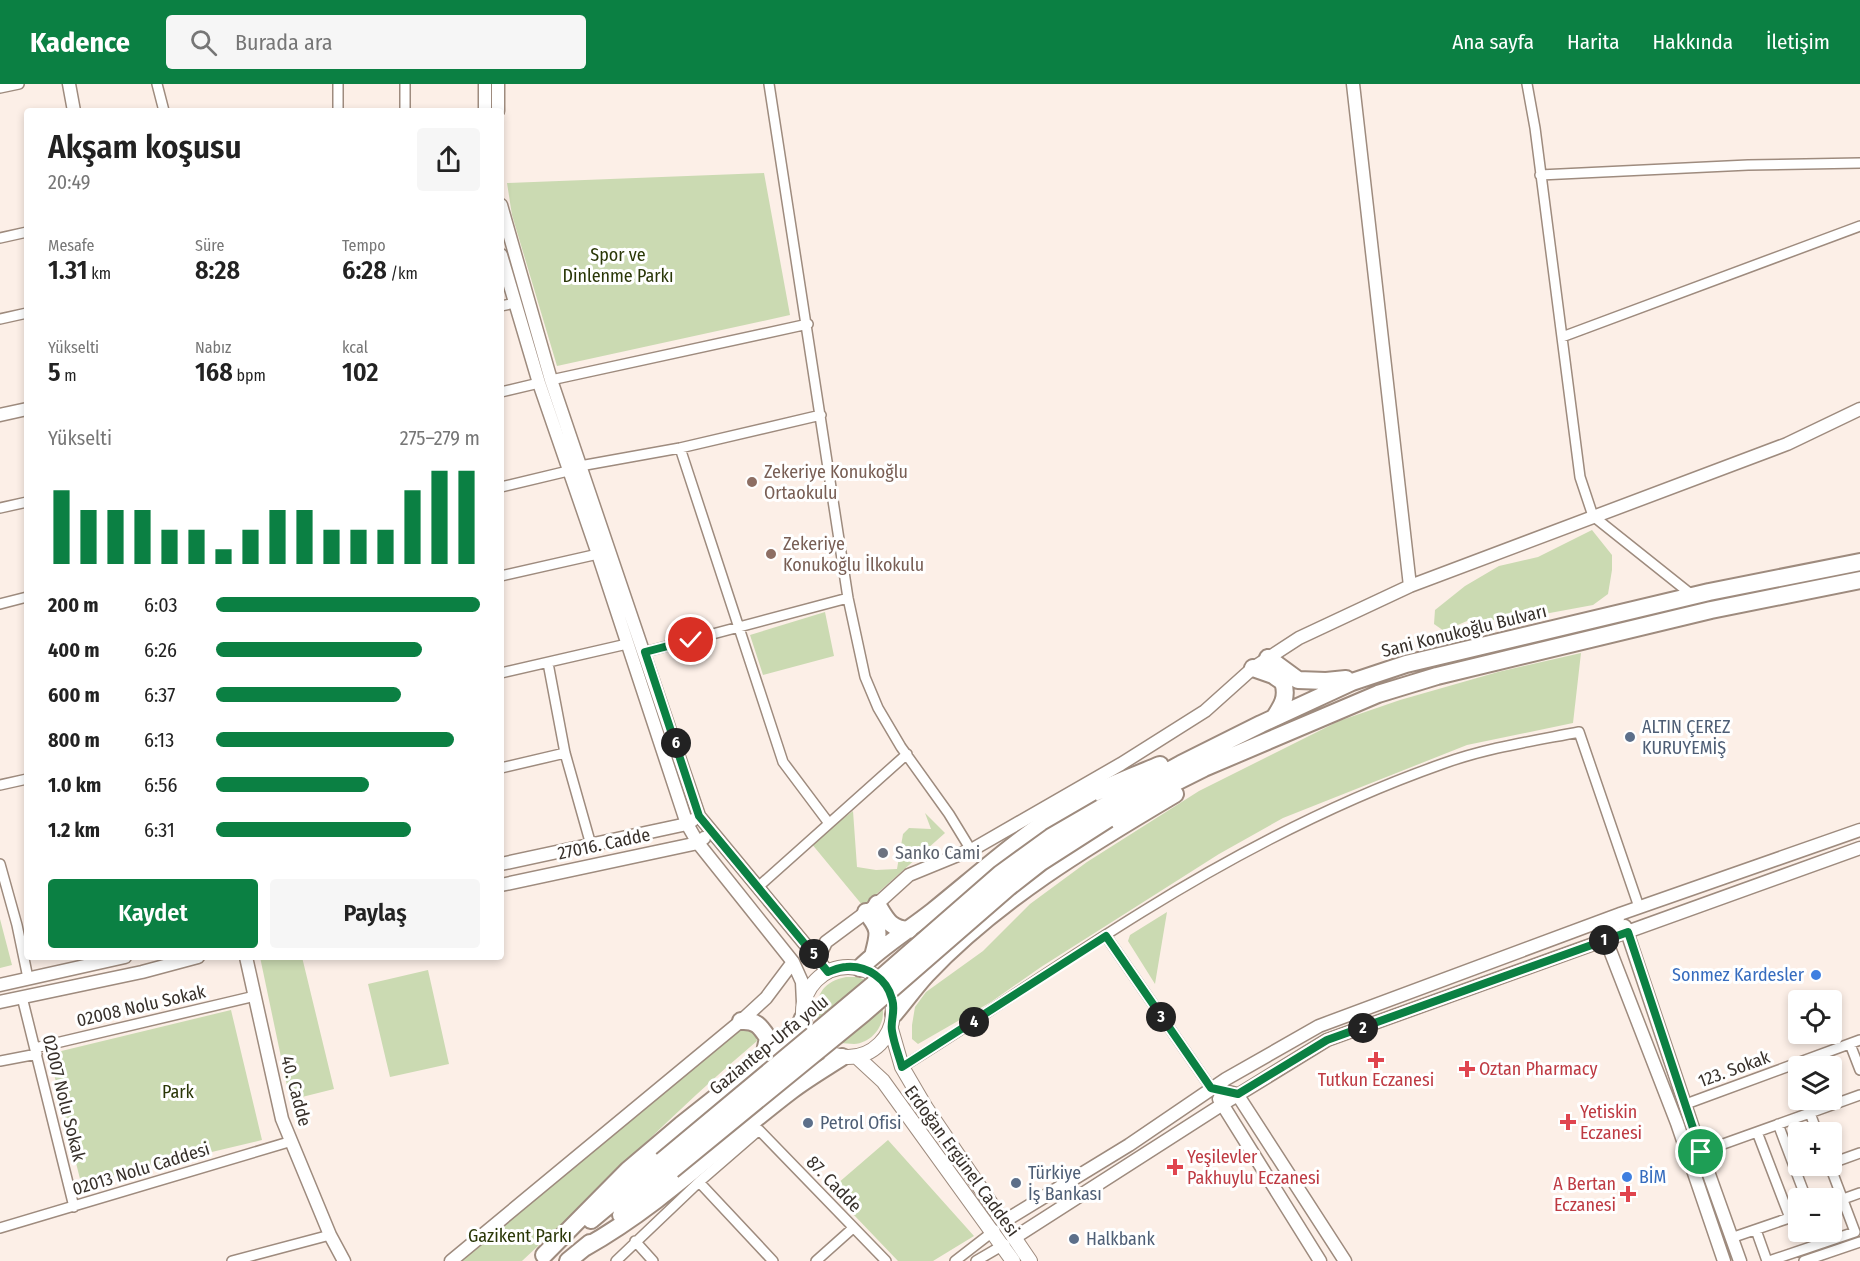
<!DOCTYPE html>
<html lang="tr">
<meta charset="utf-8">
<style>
body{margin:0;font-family:"Fira Sans Condensed",sans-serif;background:#f6f6f6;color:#222;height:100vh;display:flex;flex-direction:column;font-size:22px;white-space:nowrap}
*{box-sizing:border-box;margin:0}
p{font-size:20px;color:#767676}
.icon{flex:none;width:33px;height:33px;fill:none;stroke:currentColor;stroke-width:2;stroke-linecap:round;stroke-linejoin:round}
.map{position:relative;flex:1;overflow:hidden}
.side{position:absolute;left:24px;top:24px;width:480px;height:852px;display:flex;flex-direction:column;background:#fff;border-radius:6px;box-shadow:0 3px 9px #0003}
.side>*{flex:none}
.controls{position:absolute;left:1788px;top:906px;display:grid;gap:12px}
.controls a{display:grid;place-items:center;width:54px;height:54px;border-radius:6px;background:#fff;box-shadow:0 3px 9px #0003;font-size:30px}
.pin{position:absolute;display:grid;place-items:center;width:51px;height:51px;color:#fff;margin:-26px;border:3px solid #fff;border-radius:50%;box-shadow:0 2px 6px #0007}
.km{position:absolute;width:30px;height:30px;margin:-15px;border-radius:50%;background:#222;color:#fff;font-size:16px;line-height:30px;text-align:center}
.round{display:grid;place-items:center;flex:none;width:63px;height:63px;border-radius:6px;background:#f6f6f6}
.overview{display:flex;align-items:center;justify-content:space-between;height:102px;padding:0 24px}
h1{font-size:33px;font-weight:600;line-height:45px}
.metrics{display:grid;grid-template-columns:repeat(3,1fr);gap:9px;height:102px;padding:6px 24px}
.metrics div{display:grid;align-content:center}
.metrics b{font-size:26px;font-weight:600}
.metrics small{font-size:16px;font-weight:400}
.metrics p{font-size:16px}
.chart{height:168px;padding:12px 24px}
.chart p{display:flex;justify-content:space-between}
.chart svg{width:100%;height:108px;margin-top:6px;stroke:#0b8043;stroke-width:6}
.action{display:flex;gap:12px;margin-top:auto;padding:12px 24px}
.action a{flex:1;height:69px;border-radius:6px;background:#0b8043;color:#fff;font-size:24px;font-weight:600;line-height:69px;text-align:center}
.action a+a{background:#f6f6f6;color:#222}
ul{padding:0 24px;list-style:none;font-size:20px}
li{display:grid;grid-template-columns:96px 72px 1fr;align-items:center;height:45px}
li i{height:15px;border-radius:8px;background:#0b8043}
header{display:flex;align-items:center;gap:36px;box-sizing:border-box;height:84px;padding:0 30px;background:#0b8043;color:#fff}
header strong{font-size:28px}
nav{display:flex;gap:33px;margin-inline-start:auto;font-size:21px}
.search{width:420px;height:54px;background:#f6f6f6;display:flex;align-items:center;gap:15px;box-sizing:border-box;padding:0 21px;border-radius:6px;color:#767676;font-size:22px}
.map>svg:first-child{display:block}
.green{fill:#cbdab2}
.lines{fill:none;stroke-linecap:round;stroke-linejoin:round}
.minor-casing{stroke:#9e8b7e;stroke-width:12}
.tertiary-casing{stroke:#9e8b7e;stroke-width:15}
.secondary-casing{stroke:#9e8b7e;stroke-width:16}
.trunk-casing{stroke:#9e8b7e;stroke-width:20}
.minor{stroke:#fff;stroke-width:9}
.tertiary{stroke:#fff;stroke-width:12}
.secondary{stroke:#fff;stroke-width:14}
.trunk{stroke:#fff;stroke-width:16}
.trunk-bridge-casing{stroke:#9e8b7e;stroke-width:20;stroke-linecap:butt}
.trunk-bridge{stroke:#fff;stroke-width:16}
.route-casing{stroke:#fff;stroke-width:12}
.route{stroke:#0b8043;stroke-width:8}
.education-dot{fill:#8d6e63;stroke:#fff;stroke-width:2}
.service-dot{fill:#5c6f8a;stroke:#fff;stroke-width:2}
.worship-dot{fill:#6b7280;stroke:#fff;stroke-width:2}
.shop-dot{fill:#3f7fe0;stroke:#fff;stroke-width:2}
.health-dot{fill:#e0444e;stroke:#fff;stroke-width:2}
.labels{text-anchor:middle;stroke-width:6;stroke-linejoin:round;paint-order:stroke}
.park-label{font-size:18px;fill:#2a3707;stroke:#fff}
.education-label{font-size:18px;fill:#785e54;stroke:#fff;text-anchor:start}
.street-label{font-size:18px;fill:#37302a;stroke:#fff}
.service-label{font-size:18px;fill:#4e5e75;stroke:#fff;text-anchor:start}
.worship-label{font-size:18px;fill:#5b616d;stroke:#fff;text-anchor:start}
.shop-label{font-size:18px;fill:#366cbe;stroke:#fff;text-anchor:end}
.health-label{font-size:18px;fill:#be3a42;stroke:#fff;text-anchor:start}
</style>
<header>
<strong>Kadence</strong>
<div class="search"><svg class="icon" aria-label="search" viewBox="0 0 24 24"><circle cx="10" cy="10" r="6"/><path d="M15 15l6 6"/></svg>Burada ara</div>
<nav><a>Ana sayfa</a><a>Harita</a><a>Hakkında</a><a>İletişim</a></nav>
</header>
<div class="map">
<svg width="1860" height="1177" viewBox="0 0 1860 1177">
<rect width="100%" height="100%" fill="#fcefe7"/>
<path class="green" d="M764,89L790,231L557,282L512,131L507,99Z
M1592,446L1612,471V486L1608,510L1593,521L1517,535L1467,537L1444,547L1434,540L1435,526L1465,502L1499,482L1538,473Z
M825,528L834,572L763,591L750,551Z
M1581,569L1573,639L1467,661L1283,734L1219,770L1041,883L991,918L918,960L912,955V941L915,923L926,908L983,867L1030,820L1087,778L1199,707L1339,637L1400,616L1498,588Z
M853,727L857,783L876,786L897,785L903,750L909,744L931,745L925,729L945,749L863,822L811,759Z
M1167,828L1155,900L1128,857L1130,851Z
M0,835L12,881L0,884Z
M260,873H302L334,1005L290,1016Z
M428,886L449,980L390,993L368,900Z
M846,893H857L866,896L817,936C815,913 821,898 846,893Z
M882,921C887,939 873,959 854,960C850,960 844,959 839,959Z
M231,926L262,1056L81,1099L49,970Z
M749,940L753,943L757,957C675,1026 601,1104 522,1177H461C555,1096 649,1013 749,940Z
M888,1056L974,1152L933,1177H898L830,1106Z"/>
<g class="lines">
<g class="minor-casing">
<path id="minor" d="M157,0L164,27
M338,0V27
M405,0V27
M769,0L848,514L865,593L878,624L901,663L949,730L971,766
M1527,0L1535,44L1580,393L1593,432L1692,511
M0,4L19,0
M1540,91L1748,81L1860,79
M0,154L27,148
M501,222L515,219
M0,235L27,229
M1562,253L1860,142
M551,296L808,240
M501,308L539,299
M680,364L783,678L828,738
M580,382L680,364L821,331
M501,403L568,387
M0,424L27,418
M501,492L598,470
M0,520L27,513
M645,568L848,514
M548,579L565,669L591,761
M501,589L627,560
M501,684L565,669
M0,701L27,695
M0,780L17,841L28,894
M758,803L907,670
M1106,852L1211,1004
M22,913L74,1123
M1850,960L1860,986
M35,964L255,912
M0,977L37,970
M902,983C983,933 1061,878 1142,828C1237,769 1337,717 1442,680C1486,664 1533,657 1579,648L1639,823
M1686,1020L1860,956
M1810,1029L1817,1048
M1778,1040L1806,1114
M1757,1048L1790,1134
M1701,1068L1860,1011
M1832,1079L1860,1069
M699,1098L773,1177
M1832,1119L1860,1109
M0,1144L292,1057
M1756,1146L1767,1177
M1731,1154L1798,1131
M635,1157L653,1177
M232,1177L330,1151
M616,1177L699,1098L759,1046L886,1177
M816,1177L853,1144
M955,1177L995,1146
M976,1177L1005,1160
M1769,1177L1855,1148L1830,1082
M1804,1177L1860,1158"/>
</g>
<g class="tertiary-casing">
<path id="tertiary" d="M69,0L74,27
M498,0V27
M1353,0L1410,502
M485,27V0
M501,121L551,296L699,732L828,888
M501,171L539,299L598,470L687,740L698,759L793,878L802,898L803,919
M0,331L27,325
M501,780L687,740L693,736
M501,801L698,759L704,754
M1620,830L1606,856L1677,1039L1724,1177
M1625,842L1701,1068L1740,1177
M246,873L282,1035L330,1151L344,1177
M818,875L826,858L877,820L909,791L975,764L1121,680L1205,627L1253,584L1299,554L1410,502L1787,360L1860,325
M0,901L125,873
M0,918L142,888L198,873
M1211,1004L1237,1010L1345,1177
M1219,1015L1320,1177
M1003,1138L1129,1061L1226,995L1319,942L1620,830L1860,746
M1014,1154L1223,1020L1327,956L1860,764
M451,1177L741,937L766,914L793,878"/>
</g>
<g class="secondary-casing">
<path id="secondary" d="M803 928a45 45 0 1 1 90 0a45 45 0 1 1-90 0Z
M891,945L902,983L926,1024L1030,1177
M857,973L883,997L1013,1177"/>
</g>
<g class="trunk-casing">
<path id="trunk" d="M1268,574L1298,596L1326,597L1346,595
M1253,584L1273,591L1283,598C1288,613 1282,622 1274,634
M1101,724L1181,680L1261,640L1352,598L1406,580L1709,508L1860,478
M1108,735L1142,715L1204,684L1378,610L1437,592L1711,526L1860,496
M877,820C886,835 890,845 909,846
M866,828C881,846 879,849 873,872
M860,884C882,862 909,846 933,827C974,794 1015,757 1060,728C1091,708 1126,695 1160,681
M894,930C905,917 915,903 926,891C997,816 1087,762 1175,710
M741,937C756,936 760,942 768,954L763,977
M621,1131L672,1086
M591,1136L662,1077
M584,1164C661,1121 722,1059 792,1006C808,994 825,984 842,973
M544,1171L628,1086L681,1041L797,949L803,934
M568,1177L590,1159"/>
</g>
<use href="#minor" class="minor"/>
<use href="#tertiary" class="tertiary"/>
<use href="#secondary" class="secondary"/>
<use href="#trunk" class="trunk"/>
<g class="trunk-bridge-casing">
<path id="trunk-bridge" d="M662,1077L874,900L1000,790L1051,753L1101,724
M672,1086L864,929L1009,803L1041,778L1108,735"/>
</g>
<use href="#trunk-bridge" class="trunk-bridge"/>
</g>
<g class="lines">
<g class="route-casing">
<path id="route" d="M691,556L645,568L699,732L828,888C834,886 840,883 846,883C867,881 887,895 892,915C896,927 890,937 892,947C894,960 899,972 902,983L1106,852L1211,1004L1238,1010L1327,956L1628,848L1701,1068"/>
</g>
<use href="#route" class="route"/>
</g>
<g class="education-dot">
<circle cx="752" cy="398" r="6"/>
<circle cx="771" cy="470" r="6"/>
</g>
<g class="service-dot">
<circle cx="1630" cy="653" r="6"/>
<circle cx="808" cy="1039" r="6"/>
<circle cx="1016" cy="1099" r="6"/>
<circle cx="1074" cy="1155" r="6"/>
</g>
<circle class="worship-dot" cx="883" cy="769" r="6"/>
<g class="shop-dot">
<circle cx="1816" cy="891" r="6"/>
<circle cx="1627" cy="1093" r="6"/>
</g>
<g class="health-dot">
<path d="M1373 967h6v6h6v6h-6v6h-6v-6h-6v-6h6z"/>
<path d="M1464 976h6v6h6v6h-6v6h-6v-6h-6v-6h6z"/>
<path d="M1565 1029h6v6h6v6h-6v6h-6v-6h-6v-6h6z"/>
<path d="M1172 1074h6v6h6v6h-6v6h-6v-6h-6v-6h6z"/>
<path d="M1625 1101h6v6h6v6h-6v6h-6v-6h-6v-6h6z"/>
</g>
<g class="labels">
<g class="park-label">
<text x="618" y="177">Spor ve<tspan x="618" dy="21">Dinlenme Parkı</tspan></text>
<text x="178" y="1014">Park</text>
<text x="520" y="1158">Gazikent Parkı</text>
</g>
<g class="education-label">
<text x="764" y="394">Zekeriye Konukoğlu<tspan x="764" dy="21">Ortaokulu</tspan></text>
<text x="783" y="466">Zekeriye<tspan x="783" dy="21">Konukoğlu İlkokulu</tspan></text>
</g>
<g class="street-label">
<text transform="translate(1464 547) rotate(-14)" y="6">Sani Konukoğlu Bulvarı</text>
<text transform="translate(604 760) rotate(-12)" y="6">27016. Cadde</text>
<text transform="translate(141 922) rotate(-13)" y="6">02008 Nolu Sokak</text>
<text transform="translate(769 961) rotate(-39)" y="6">Gaziantep-Urfa yolu</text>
<text transform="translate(1734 985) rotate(-20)" y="6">123. Sokak</text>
<text transform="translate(296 1007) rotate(75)" y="6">40. Cadde</text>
<text transform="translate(64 1014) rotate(76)" y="6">02007 Nolu Sokak</text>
<text transform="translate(962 1077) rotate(54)" y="6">Erdoğan Ergünel Caddesi</text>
<text transform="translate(141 1085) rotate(-17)" y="6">02013 Nolu Caddesi</text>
<text transform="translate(834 1100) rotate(46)" y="6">87. Cadde</text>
</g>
<g class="service-label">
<text x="1642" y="649">ALTIN ÇEREZ<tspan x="1642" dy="21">KURUYEMİŞ</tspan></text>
<text x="820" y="1045">Petrol Ofisi</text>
<text x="1028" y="1095">Türkiye<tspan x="1028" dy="21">İş Bankası</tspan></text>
<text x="1086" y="1161">Halkbank</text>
</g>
<g class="worship-label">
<text x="895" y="775">Sanko Cami</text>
</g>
<g class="shop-label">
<text x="1804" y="897">Sonmez Kardesler</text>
<text x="1639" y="1099" text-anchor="start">BİM</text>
</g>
<g class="health-label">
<text x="1479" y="991">Oztan Pharmacy</text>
<text x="1376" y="1002" text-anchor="middle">Tutkun Eczanesi</text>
<text x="1580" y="1034">Yetiskin<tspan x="1580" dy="21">Eczanesi</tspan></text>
<text x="1187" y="1079">Yeşilevler<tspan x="1187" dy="21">Pakhuylu Eczanesi</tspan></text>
<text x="1616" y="1106" text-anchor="end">A Bertan<tspan x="1616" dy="21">Eczanesi</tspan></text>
</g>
</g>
</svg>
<div class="controls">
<a><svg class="icon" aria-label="locate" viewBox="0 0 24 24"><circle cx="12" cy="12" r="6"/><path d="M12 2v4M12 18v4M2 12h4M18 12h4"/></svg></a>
<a><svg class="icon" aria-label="layers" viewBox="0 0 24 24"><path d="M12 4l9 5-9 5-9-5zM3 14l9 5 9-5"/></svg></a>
<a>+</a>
<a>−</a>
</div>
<div class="pin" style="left:1701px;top:1068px;background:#1e9e55"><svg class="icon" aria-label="arrive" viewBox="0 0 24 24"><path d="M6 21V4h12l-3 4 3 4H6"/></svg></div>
<div class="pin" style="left:691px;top:556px;background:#d93025"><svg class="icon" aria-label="check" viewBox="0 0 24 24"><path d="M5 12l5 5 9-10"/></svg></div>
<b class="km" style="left:1604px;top:856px">1</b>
<b class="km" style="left:1363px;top:944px">2</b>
<b class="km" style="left:1161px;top:933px">3</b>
<b class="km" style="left:974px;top:938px">4</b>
<b class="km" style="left:814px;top:870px">5</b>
<b class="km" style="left:676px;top:659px">6</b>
<section class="side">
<div class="overview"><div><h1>Akşam koşusu</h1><p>20:49</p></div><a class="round"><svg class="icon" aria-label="share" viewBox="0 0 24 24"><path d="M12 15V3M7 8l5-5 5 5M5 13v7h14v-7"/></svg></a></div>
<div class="metrics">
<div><p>Mesafe</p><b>1.31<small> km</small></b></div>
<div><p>Süre</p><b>8:28</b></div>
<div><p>Tempo</p><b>6:28<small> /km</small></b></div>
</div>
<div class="metrics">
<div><p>Yükselti</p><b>5<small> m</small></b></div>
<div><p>Nabız</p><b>168<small> bpm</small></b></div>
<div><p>kcal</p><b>102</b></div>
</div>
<div class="chart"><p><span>Yükselti</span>275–279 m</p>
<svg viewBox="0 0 160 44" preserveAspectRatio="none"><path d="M5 44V14M15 44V22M25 44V22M35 44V22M45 44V30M55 44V30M65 44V38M75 44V30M85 44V22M95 44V22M105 44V30M115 44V30M125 44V30M135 44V14M145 44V6M155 44V6"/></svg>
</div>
<ul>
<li><b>200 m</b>6:03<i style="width:100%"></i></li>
<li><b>400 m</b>6:26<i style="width:78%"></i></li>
<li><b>600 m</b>6:37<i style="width:70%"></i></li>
<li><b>800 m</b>6:13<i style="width:90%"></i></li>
<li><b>1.0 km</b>6:56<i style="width:58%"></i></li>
<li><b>1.2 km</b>6:31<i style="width:74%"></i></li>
</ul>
<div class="action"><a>Kaydet</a><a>Paylaş</a></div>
</section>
</div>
